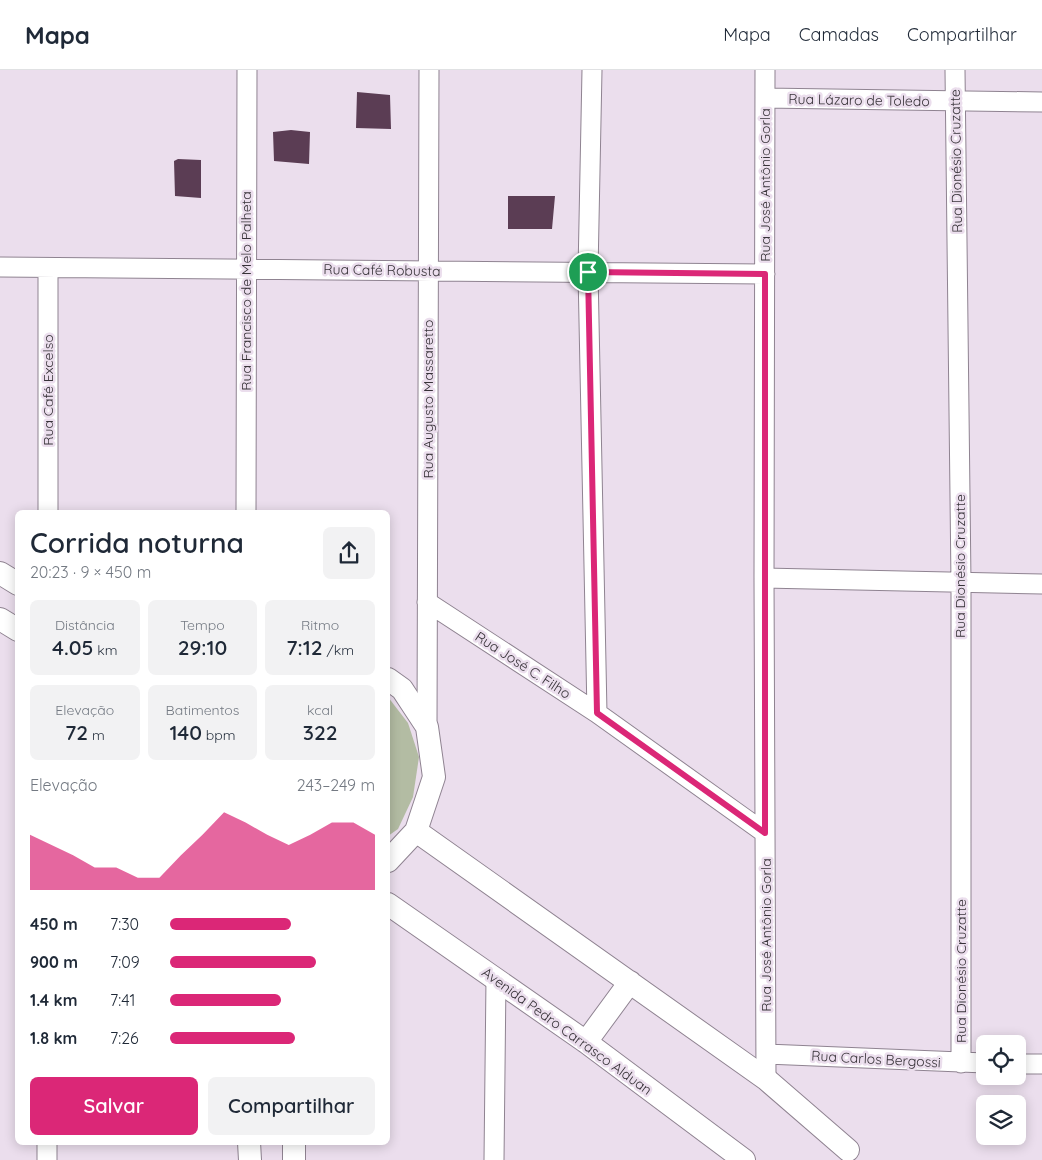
<!DOCTYPE html>
<html lang="pt">
<meta charset="utf-8">
<style>
body{margin:0;font-family:Quicksand,sans-serif;background:#f2f2f3;color:#1f2937;height:100vh;display:flex;flex-direction:column;font-size:19px;white-space:nowrap}
*{box-sizing:border-box;margin:0}
p{font-size:16px;color:#747a83}
.icon{flex:none;width:28px;height:28px;fill:none;stroke:currentColor;stroke-width:2;stroke-linecap:round;stroke-linejoin:round}
.map{position:relative;flex:1;overflow:hidden}
.sheet{position:absolute;left:15px;top:440px;width:375px;height:635px;display:flex;flex-direction:column;background:#fff;border-radius:8px;box-shadow:0 2px 12px #0003}
.sheet>*{flex:none}
.fabs{position:absolute;left:976px;top:965px;display:grid;gap:10px}
.fabs a{display:grid;place-items:center;width:50px;height:50px;border-radius:8px;background:#fff;box-shadow:0 2px 12px #0003;font-size:25px}
.pin{position:absolute;display:grid;place-items:center;width:42px;height:42px;color:#fff;margin:-21px;border:2px solid #fff;border-radius:50%;box-shadow:0 1px 5px #0007}
.round{display:grid;place-items:center;flex:none;width:52px;height:52px;border-radius:8px;background:#f2f2f3}
.overview{display:flex;align-items:center;justify-content:space-between;height:85px;padding:0 15px}
h1{font-size:28px;font-weight:600;line-height:38px}
.figures{display:grid;grid-template-columns:repeat(3,1fr);gap:8px;height:85px;padding:5px 15px}
.figures div{display:grid;align-content:center;border-radius:8px;background:#f2f2f3;text-align:center}
.figures b{font-size:21px;font-weight:600}
.figures small{font-size:14px;font-weight:400}
.figures p{font-size:14px}
.chart{height:140px;padding:10px 15px}
.chart p{display:flex;justify-content:space-between}
.chart svg{width:100%;height:90px;margin-top:5px;fill:#db2777;opacity:.7}
.primary-button{display:flex;gap:10px;margin-top:auto;padding:10px 15px}
.primary-button a{flex:1;height:58px;border-radius:8px;background:#db2777;color:#fff;font-size:20px;font-weight:600;line-height:58px;text-align:center}
.primary-button a+a{background:#f2f2f3;color:#1f2937}
ul{padding:0 15px;list-style:none;font-size:16px}
li{display:grid;grid-template-columns:80px 60px 1fr;align-items:center;height:38px}
li i{height:12px;border-radius:6px;background:#db2777}
header{display:flex;align-items:center;gap:30px;box-sizing:border-box;height:70px;padding:0 25px;background:#fff;border-bottom:1px solid #e0e1e3}
header strong{font-size:24px}
nav{display:flex;gap:28px;margin-inline-start:auto;font-size:18px}
.map>svg:first-child{display:block}
.green{fill:#b3bca3}
.building{fill:#5b3d54}
.lines{fill:none;stroke-linecap:round;stroke-linejoin:round}
.minor-casing{stroke:#8f8391;stroke-width:21}
.tertiary-casing{stroke:#8f8391;stroke-width:24}
.minor{stroke:#fff;stroke-width:19}
.tertiary{stroke:#fff;stroke-width:22}
.route-casing{stroke:#fff;stroke-width:10}
.route{stroke:#db2777;stroke-width:6}
.labels{text-anchor:middle;stroke-width:5;stroke-linejoin:round;paint-order:stroke}
.street-label{font-size:14px;fill:#373238;stroke:#ebdeed}
</style>
<header>
<strong>Mapa</strong>
<nav><a>Mapa</a><a>Camadas</a><a>Compartilhar</a></nav>
</header>
<div class="map">
<svg width="1042" height="1090" viewBox="0 0 1042 1090">
<rect width="100%" height="100%" fill="#ebdeed"/>
<path class="green" d="M388,627L408,653L419,687L413,727L398,759L388,766Z"/>
<path class="building" d="M357,22L390,25L391,59L356,58Z
M291,60L310,62L309,94L274,91L273,62Z
M178,89L201,90V128L175,126L174,91Z
M508,126H555L552,159H508Z"/>
<g class="lines">
<g class="minor-casing">
<path id="minor" d="M592,0L588,202L597,643
M765,0L764,508L766,1009
M955,0L961,512V993
M765,28L1042,32
M0,197L765,204
M48,198V442
M246,442L247,0
M764,508L1042,514
M427,532L597,643L765,763
M427,657L429,0
M766,984L985,993
M1018,994H1042
M47,1090V1072
M494,1090L496,909"/>
</g>
<g class="tertiary-casing">
<path id="tertiary" d="M0,503L18,514
M0,549L18,560
M388,609L402,619L427,657L434,707L416,761L388,791
M416,761L766,1009L848,1080
M388,834L586,972L744,1090
M586,972L630,912
M249,1072L250,1090
M294,1072V1090"/>
</g>
<use href="#minor" class="minor"/>
<use href="#tertiary" class="tertiary"/>
</g>
<g class="lines">
<g class="route-casing">
<path id="route" d="M588,202L765,204V763L597,643Z"/>
</g>
<use href="#route" class="route"/>
</g>
<g class="labels">
<g class="street-label">
<text transform="translate(859 30) rotate(1)" y="5">Rua Lázaro de Toledo</text>
<text transform="translate(956 91) rotate(-91)" y="5">Rua Dionésio Cruzatte</text>
<text transform="translate(765 115) rotate(-90)" y="5">Rua José Antônio Gorla</text>
<text transform="translate(382 200) rotate(1)" y="5">Rua Café Robusta</text>
<text transform="translate(246 221) rotate(-90)" y="5">Rua Francisco de Melo Palheta</text>
<text transform="translate(48 320) rotate(-90)" y="5">Rua Café Excelso</text>
<text transform="translate(428 329) rotate(-90)" y="5">Rua Augusto Massaretto</text>
<text transform="translate(960 496) rotate(-90)" y="5">Rua Dionésio Cruzatte</text>
<text transform="translate(523 595) rotate(33)" y="5">Rua José C. Filho</text>
<text transform="translate(766 865) rotate(-90)" y="5">Rua José Antônio Gorla</text>
<text transform="translate(961 901) rotate(-90)" y="5">Rua Dionésio Cruzatte</text>
<text transform="translate(567 961) rotate(36)" y="5">Avenida Pedro Carrasco Alduan</text>
<text transform="translate(876 989) rotate(3)" y="5">Rua Carlos Bergossi</text>
</g>
</g>
</svg>
<div class="fabs">
<a><svg class="icon" aria-label="locate" viewBox="0 0 24 24"><circle cx="12" cy="12" r="6"/><path d="M12 2v4M12 18v4M2 12h4M18 12h4"/></svg></a>
<a><svg class="icon" aria-label="layers" viewBox="0 0 24 24"><path d="M12 4l9 5-9 5-9-5zM3 14l9 5 9-5"/></svg></a>
</div>
<div class="pin" style="left:588px;top:202px;background:#1e9e55"><svg class="icon" aria-label="arrive" viewBox="0 0 24 24"><path d="M6 21V4h12l-3 4 3 4H6"/></svg></div>
<section class="sheet">
<div class="overview"><div><h1>Corrida noturna</h1><p>20:23 · 9 × 450 m</p></div><a class="round"><svg class="icon" aria-label="share" viewBox="0 0 24 24"><path d="M12 15V3M7 8l5-5 5 5M5 13v7h14v-7"/></svg></a></div>
<div class="figures">
<div><p>Distância</p><b>4.05<small> km</small></b></div>
<div><p>Tempo</p><b>29:10</b></div>
<div><p>Ritmo</p><b>7:12<small> /km</small></b></div>
</div>
<div class="figures">
<div><p>Elevação</p><b>72<small> m</small></b></div>
<div><p>Batimentos</p><b>140<small> bpm</small></b></div>
<div><p>kcal</p><b>322</b></div>
</div>
<div class="chart"><p><span>Elevação</span>243–249 m</p>
<svg viewBox="0 0 160 44" preserveAspectRatio="none"><path d="M0 44V17L10 22L20 27L30 33L40 33L50 38L60 38L70 27L80 17L90 6L100 11L110 17L120 22L130 17L140 11L150 11L160 17V44z"/></svg>
</div>
<ul>
<li><b>450 m</b>7:30<i style="width:59%"></i></li>
<li><b>900 m</b>7:09<i style="width:71%"></i></li>
<li><b>1.4 km</b>7:41<i style="width:54%"></i></li>
<li><b>1.8 km</b>7:26<i style="width:61%"></i></li>
</ul>
<div class="primary-button"><a>Salvar</a><a>Compartilhar</a></div>
</section>
</div>
